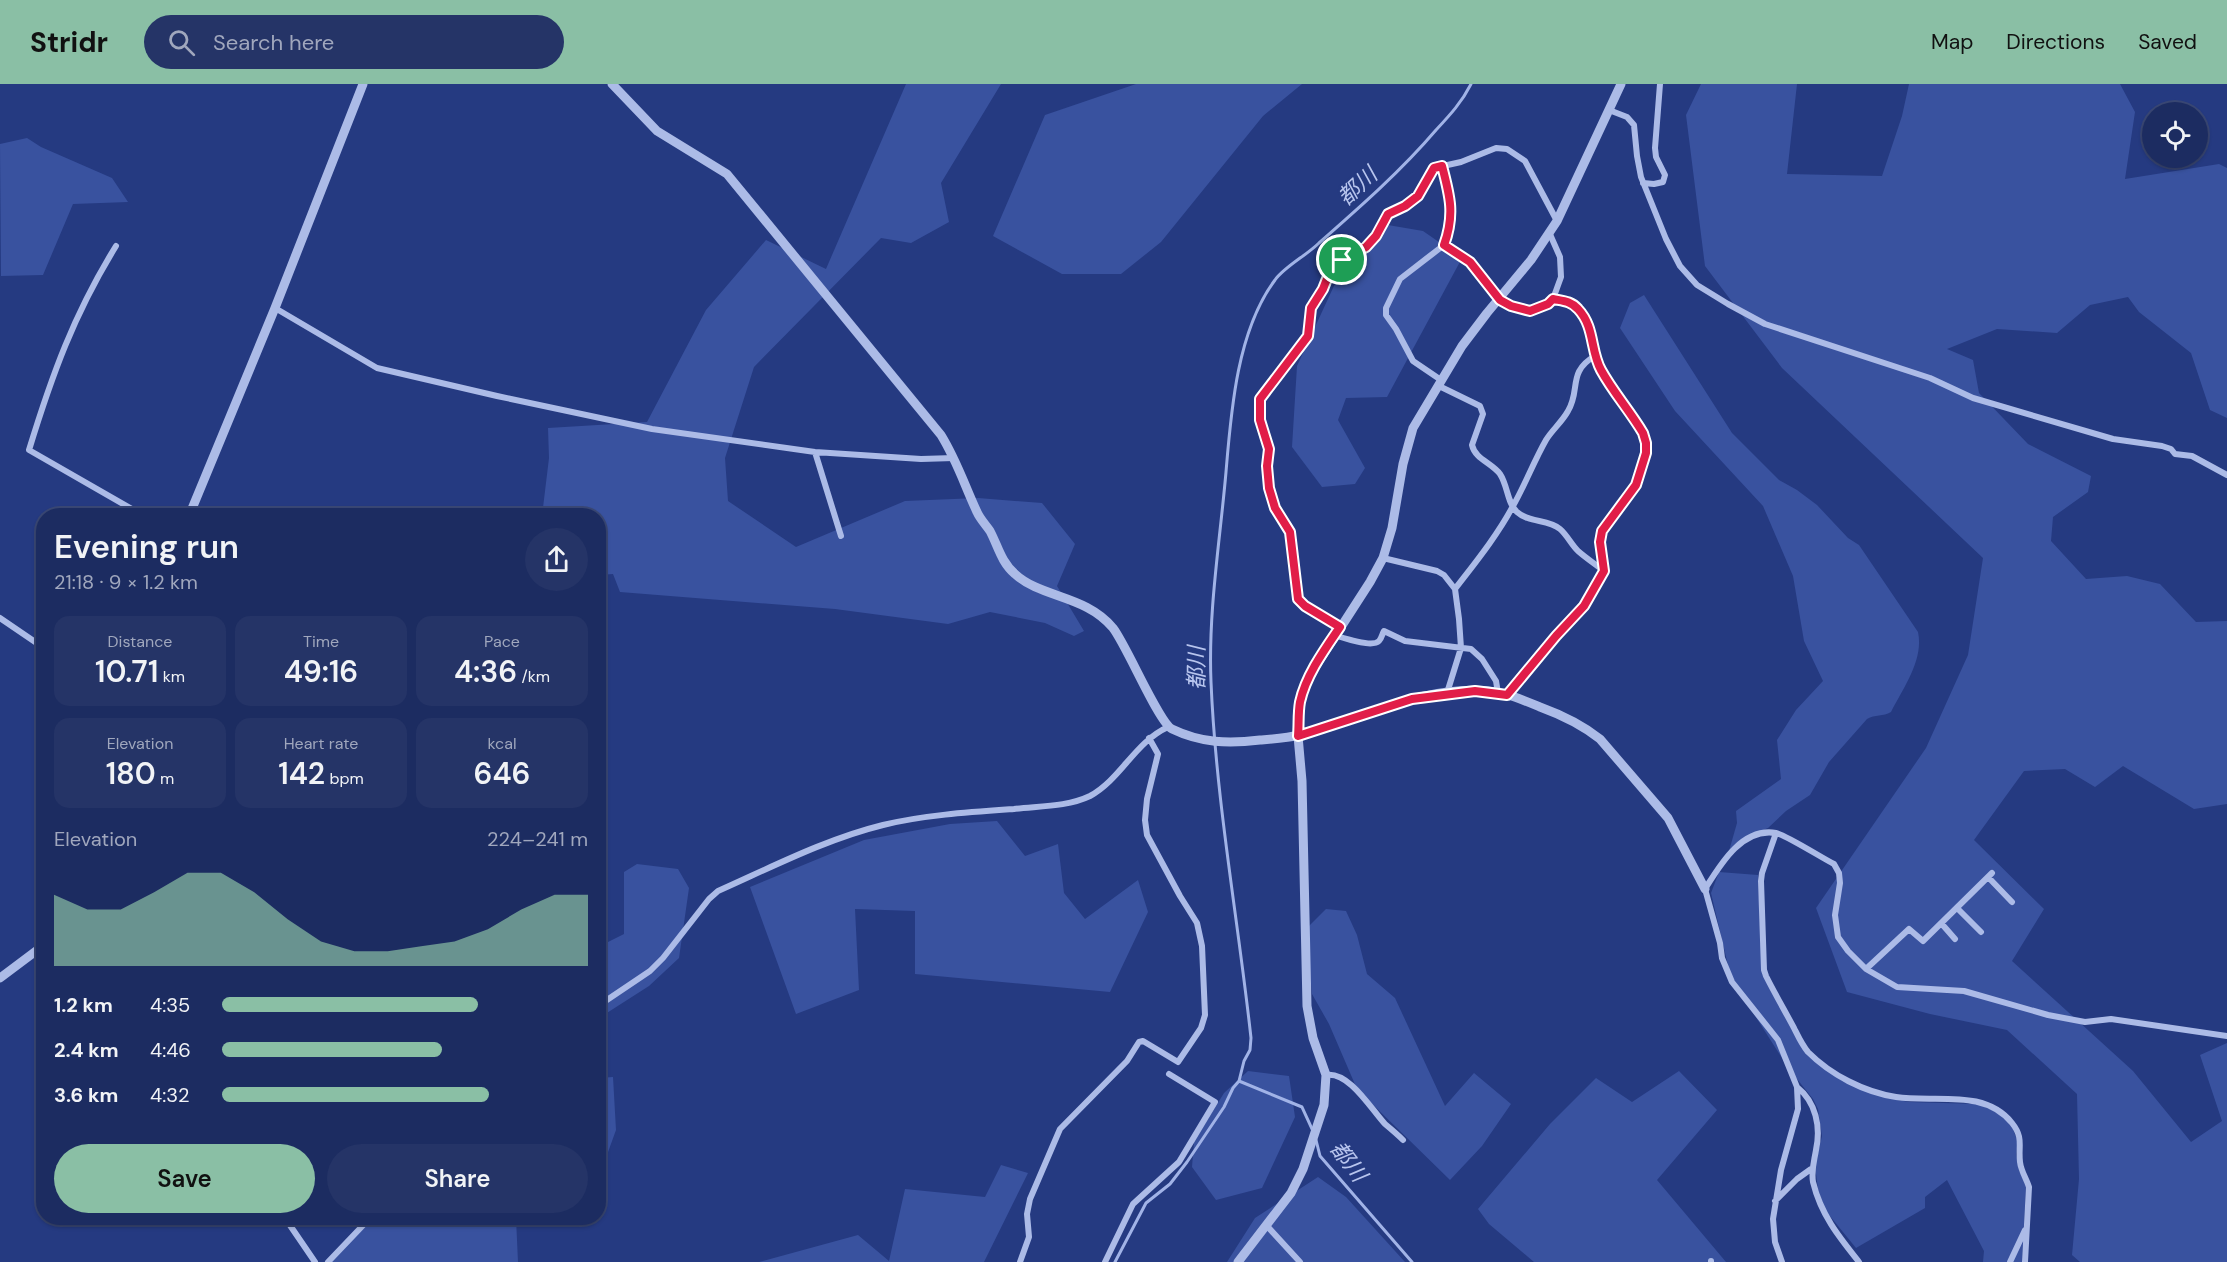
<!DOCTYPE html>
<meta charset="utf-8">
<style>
body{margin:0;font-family:"DM Sans","Noto Sans JP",sans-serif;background:#253467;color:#f1f3f6;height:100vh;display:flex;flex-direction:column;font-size:22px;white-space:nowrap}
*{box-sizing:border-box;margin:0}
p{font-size:20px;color:#a0a7bd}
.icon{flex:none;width:33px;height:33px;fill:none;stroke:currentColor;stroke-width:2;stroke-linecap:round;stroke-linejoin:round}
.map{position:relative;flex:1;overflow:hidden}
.drawer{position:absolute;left:36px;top:424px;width:570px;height:717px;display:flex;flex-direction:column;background:#1c2c61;border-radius:24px;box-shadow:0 2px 4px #0004,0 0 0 2px #3a4876}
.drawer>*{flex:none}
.buttons{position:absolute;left:2142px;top:18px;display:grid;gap:12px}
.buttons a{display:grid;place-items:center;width:66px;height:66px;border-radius:50%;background:#1c2c61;box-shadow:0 2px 4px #0004,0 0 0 2px #3a4876;font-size:30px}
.pin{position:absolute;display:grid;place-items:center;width:51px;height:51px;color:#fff;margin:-26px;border:3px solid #fff;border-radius:50%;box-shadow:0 2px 6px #0007}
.round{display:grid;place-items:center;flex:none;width:63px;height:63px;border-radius:32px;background:#253467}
.overview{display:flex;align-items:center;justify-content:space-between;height:102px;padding:0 18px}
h1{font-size:33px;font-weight:600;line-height:45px}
.figures{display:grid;grid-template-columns:repeat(3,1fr);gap:9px;height:102px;padding:6px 18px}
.figures div{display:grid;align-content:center;border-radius:15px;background:#253467;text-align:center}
.figures b{font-size:30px;font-weight:600}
.figures small{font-size:16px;font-weight:400}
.figures p{font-size:16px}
.chart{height:168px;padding:12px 18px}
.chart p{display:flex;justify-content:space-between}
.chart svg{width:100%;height:108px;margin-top:6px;fill:#8abfa5;opacity:.7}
.button{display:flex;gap:12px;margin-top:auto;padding:12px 18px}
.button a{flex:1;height:69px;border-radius:36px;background:#8abfa5;color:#111;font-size:24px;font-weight:600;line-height:69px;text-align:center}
.button a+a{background:#253467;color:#f1f3f6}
ul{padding:0 18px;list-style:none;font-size:20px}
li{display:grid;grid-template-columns:96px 72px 1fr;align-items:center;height:45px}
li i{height:15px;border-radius:8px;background:#8abfa5}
header{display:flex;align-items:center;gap:36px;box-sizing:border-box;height:84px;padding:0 30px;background:#8abfa5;color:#111}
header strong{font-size:28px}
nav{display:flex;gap:33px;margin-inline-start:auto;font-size:21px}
.search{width:420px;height:54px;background:#253467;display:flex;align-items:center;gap:15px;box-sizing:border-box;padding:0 21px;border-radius:33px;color:#a0a7bd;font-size:22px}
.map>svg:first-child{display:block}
.green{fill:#39529f}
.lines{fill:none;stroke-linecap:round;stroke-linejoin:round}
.stream{stroke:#a1b3e7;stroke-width:3}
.minor{stroke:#acbbe7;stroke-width:6}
.tertiary{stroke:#acbbe7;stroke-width:9}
.route-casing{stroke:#fff;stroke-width:12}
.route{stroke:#e11d48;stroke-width:8}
.labels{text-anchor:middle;stroke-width:4.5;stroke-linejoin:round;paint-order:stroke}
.water-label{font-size:22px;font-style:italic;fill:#b8c5ee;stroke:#253a81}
</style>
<header>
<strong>Stridr</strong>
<div class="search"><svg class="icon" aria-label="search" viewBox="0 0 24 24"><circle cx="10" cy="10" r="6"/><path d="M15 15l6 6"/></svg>Search here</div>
<nav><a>Map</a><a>Directions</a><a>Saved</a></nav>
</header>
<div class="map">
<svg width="2227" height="1178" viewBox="0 0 2227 1178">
<rect width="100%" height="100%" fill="#253a81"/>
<path class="green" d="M906,0H1001L941,99L949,138L911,159L881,154L754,283L725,374L728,417L796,463L905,417L978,414L1042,419L1075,460L1057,502L1084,547L1074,552L1045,539L990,528L948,540L835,525L620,508L613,490L599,491L598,432H542L549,374L548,344L647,338L706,226L766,156L826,185Z
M1136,0H1302L1263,32L1161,158L1121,190H1062L993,152L1045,31Z
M1701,0H1797L1787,90L1882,92L1902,32L1909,0H2120L2135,28L2125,95L2219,80L2227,84V334L2210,326L2191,269L2139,228L2128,213L2090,221L2057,249L1997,245L1947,265L1973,276L1979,309L2028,360L2091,392L2088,408L2053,433L2051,457L2086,495L2127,492L2160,500L2196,538L2227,537V720L2194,725L2123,682L2095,703L2065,685L2024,687L1974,756L2044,825L2012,877L2133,987L2191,1058L2222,1037L2200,971L2227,959V1178H2080L2072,1171L2079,1095L2077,1010L2007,946L1930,930L1847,908L1816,824L1926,664L1968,571L1983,474L1782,284L1705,182L1686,31Z
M27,54L41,63L112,94L128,118L73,120L43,191L1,192L0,60Z
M1382,140L1423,147L1462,174L1387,313L1346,314L1338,336L1365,384L1355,400L1322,403L1292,363L1297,282L1345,178Z
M1644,211L1732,349L1779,396L1797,406L1817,421L1848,454L1859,461L1918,548C1924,576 1903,604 1891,628C1883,633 1875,630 1867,635L1829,678L1810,711L1786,727L1768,744L1756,749L1729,767L1737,739L1736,727L1781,695L1777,656L1796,626L1823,597L1804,557L1793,492L1763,422L1675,327L1620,244L1630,219Z
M997,737L1025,772L1058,760L1064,809L1085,835L1138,796L1148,828L1110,908L915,890V827L855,825L859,906L796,930L750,803L864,756L950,740Z
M637,780L678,785L689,804L679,874L649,902L599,934L598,863L624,850V788Z
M1719,788L1758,791L1762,890L1804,966L1842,997L1863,1006L1887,1014L1909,1018L1978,1020L1992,1026L2005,1034L2013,1045L2018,1059L2016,1070L2019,1086L2026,1102L2022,1178H1983L1984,1167L1947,1096L1925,1113V1124L1856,1164L1825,1126L1818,1105L1815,1082L1822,1052L1818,1025L1813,1015L1789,985L1731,894L1711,809Z
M1326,825L1346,827L1357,851L1367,890L1395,914L1445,1022L1474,989L1511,1020L1482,1062L1450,1096L1357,1005L1329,940L1312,910L1306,845Z
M1248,987L1289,992L1295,1033L1262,1104L1216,1116L1192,1083L1194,1058L1224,1009Z
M1679,987L1717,1026L1657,1096L1726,1178H1534L1489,1140L1478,1125L1550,1040L1596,994L1632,1018Z
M613,993L616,1046L599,1093V994Z
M1001,1081L1028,1089L984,1178H759L858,1151L889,1177L905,1105L985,1113Z
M1318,1093L1346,1113L1405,1178H1227L1255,1134Z
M374,1134H516L518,1178H328Z"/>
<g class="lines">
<path class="stream" d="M1239,997L1302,1023L1313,1047
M1316,1056L1320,1072L1412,1178
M1115,1178L1146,1119L1170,1100L1187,1078L1224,1023L1233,1004L1239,997L1244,977L1250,966L1251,954C1238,835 1216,717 1211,598C1208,528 1220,457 1226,388C1231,327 1237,247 1275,196C1284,183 1307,171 1319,159C1360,123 1401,87 1436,46C1450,31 1462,18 1471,0"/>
<path class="minor" d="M1609,26L1627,33L1634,41L1637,72L1641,93L1666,155L1680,182L1697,201L1728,220L1765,240L1930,294L1973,314L2113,355L2162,362L2171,365L2175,370L2192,372L2227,391
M1643,99L1654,100L1663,98L1665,91L1656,73L1655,64L1660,0
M1444,161L1470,178L1500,216L1519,225L1530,227L1548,220L1553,215L1561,193L1560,173L1549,148
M116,162C74,230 52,291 29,366L144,432
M275,224L377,284L497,312L652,345L815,368L921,375L954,374
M1441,296L1413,277L1396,245L1386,231V224L1400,195L1444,161L1450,145L1452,122L1442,82
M1439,302L1480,322L1483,330L1472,361C1475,375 1492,379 1500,390C1508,402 1507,419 1517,428C1529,439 1548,435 1560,445C1567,451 1571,460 1578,467C1586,474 1595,480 1604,487
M815,368L841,452
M1383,474L1437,487L1444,491L1455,505L1459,535L1461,564L1447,609
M1455,505C1475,479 1497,452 1513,422C1525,401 1534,377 1546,356C1552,346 1562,338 1568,327C1581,306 1567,288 1595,272
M0,534L44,564
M1340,543L1305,522L1297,515L1290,448L1275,424L1269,404L1267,382L1269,365L1260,336V315L1308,252L1311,224L1323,205L1332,182L1366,163L1376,152L1388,130L1405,122L1418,112L1434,84L1461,78L1496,64L1507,65L1525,77L1557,137
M1334,551C1344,554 1372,564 1379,557C1382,554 1382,550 1384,547L1405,557L1471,565L1482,575L1496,597L1498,609
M1507,611L1584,522L1604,487L1601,457L1602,447L1636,401L1646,369V359L1643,349L1614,308L1600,284L1592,262V251L1588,240L1580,226L1571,218L1553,215
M1776,749L1762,789L1761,797L1764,886L1766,892C1775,910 1785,927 1794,944C1798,952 1802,961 1808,968C1831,991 1864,1008 1896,1013C1935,1019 1984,1004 2012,1039C2024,1054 2018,1062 2020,1078C2021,1087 2026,1094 2029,1103L2025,1178
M1988,793L2012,818
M1957,824L1981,848
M1941,839L1955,855
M1866,885L1909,845L1923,857L1992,789
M598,922L650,887L663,874L709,815L718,807C772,783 826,755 883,741C924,731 971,728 1014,725C1039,722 1067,723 1090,712C1121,695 1135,658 1168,643
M1326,991C1349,987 1371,1025 1385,1040C1391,1045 1397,1050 1403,1056
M1797,1003C1816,1018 1821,1043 1816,1066C1814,1078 1811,1086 1813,1098C1821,1131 1839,1153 1859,1178
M1775,1117L1797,1095L1811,1085
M285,1134L315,1178
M1267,1142L1300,1178
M1711,1177V1178
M328,1178L370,1134
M1020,1178L1029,1153L1027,1130L1030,1115L1060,1045L1127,977L1139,958L1143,957L1178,978L1201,944L1205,931L1202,862L1197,839L1180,812L1147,751L1145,736L1147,715L1158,670L1149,654
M1105,1178L1133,1120L1179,1078L1215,1018L1169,990
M1782,1178L1775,1158L1773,1135L1781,1086L1798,1025L1797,1003L1778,956L1732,898L1722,874L1720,859L1705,805C1720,781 1742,743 1776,749C1786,751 1822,774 1834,780L1839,789L1840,799L1835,831L1838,853L1848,867L1866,885L1897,903L1964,907L2048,931L2085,938L2111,935L2227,952
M2010,1178L2025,1146"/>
<path class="tertiary" d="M612,0L657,47L727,90L941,351C957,377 964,400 977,428C980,435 986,441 990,447C998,462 1001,478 1015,490C1041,514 1086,511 1113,544C1127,562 1159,639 1172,645C1201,659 1228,660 1260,656C1273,655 1287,654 1300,651C1362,635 1422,601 1488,607C1507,609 1523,616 1540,623C1562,631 1581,640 1600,655L1668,734L1705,805
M189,432L275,224L363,0
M0,894L44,861
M1238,1178L1291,1109L1303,1085L1324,1021L1326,991L1313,954L1307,922L1302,697L1298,652L1299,628L1303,607L1312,588L1370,498L1383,474L1392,444L1403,380L1413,344L1462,262L1487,229L1531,176L1557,137L1621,0"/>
</g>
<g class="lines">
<g class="route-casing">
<path id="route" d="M1442,82C1450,112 1455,131 1444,161L1470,178L1500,216L1511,222L1530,227L1548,220L1553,215C1563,217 1571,217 1578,225C1595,243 1590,266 1601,286C1613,308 1630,327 1643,349L1646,359V369L1636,401L1602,447L1600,458L1604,487L1584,522L1556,552L1507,611L1475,607L1412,615L1298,652C1299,641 1298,629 1300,618C1306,591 1325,565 1340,543L1305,522L1298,515L1290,448L1275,424L1269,404L1267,382L1269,365L1260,336V315L1308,252L1311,224L1323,205L1332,182L1366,163L1376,152L1388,130L1405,122L1418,112L1434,84Z"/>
</g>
<use href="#route" class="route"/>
</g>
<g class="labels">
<g class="water-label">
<text transform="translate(1357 102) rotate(-43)" y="8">都川</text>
<text transform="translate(1196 584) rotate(-90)" y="8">都川</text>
<text transform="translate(1349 1077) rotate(53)" y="8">都川</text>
</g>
</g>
</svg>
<div class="buttons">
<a><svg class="icon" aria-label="locate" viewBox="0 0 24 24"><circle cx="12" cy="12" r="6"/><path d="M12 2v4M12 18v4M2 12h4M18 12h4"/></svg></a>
</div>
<div class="pin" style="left:1342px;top:176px;background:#1e9e55"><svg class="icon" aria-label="arrive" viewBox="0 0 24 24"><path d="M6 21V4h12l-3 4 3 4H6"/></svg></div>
<section class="drawer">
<div class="overview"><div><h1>Evening run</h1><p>21:18 · 9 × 1.2 km</p></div><a class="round"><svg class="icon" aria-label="share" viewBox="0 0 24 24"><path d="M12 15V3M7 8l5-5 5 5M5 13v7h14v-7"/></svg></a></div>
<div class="figures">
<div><p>Distance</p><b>10.71<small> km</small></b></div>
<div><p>Time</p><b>49:16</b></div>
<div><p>Pace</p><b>4:36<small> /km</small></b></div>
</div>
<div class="figures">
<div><p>Elevation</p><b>180<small> m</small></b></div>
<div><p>Heart rate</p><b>142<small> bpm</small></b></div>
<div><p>kcal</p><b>646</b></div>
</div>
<div class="chart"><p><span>Elevation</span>224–241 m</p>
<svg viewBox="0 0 160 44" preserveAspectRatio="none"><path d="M0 44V15L10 21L20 21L30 14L40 6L50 6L60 14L70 25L80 34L90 38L100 38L110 36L120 34L130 29L140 21L150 15L160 15V44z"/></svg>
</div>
<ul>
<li><b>1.2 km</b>4:35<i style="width:70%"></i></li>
<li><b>2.4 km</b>4:46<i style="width:60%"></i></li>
<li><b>3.6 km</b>4:32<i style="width:73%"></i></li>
</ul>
<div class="button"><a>Save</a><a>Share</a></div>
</section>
</div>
